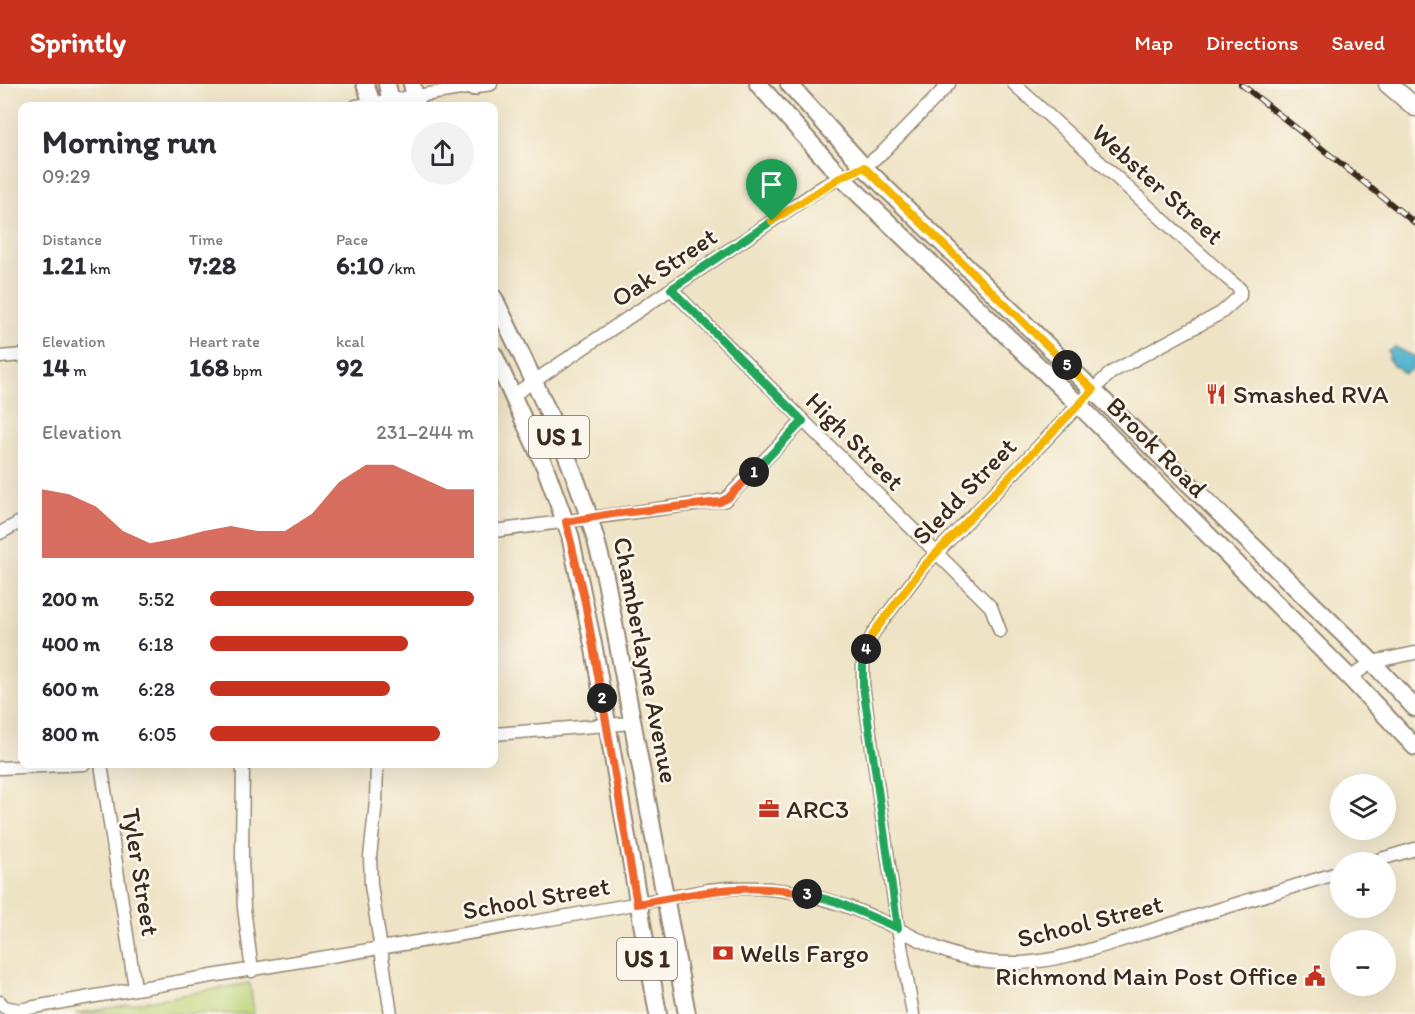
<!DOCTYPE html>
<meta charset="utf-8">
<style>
body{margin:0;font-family:Itim,sans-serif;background:#f2f2f3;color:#2b2b33;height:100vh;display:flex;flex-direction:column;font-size:22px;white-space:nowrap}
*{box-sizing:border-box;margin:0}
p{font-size:20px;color:#7c7c81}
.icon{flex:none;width:33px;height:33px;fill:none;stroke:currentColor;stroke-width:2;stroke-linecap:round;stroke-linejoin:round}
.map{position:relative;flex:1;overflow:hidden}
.drawer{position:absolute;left:18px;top:18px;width:480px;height:666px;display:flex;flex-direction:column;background:#fff;border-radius:12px;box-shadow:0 6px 24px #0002}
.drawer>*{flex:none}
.controls{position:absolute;left:1330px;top:690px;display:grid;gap:12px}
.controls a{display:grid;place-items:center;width:66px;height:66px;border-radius:50%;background:#fff;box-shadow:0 6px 24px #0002;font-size:30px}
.pin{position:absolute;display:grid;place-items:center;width:51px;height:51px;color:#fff;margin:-62px -26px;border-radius:50% 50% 50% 0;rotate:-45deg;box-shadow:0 0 6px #0007}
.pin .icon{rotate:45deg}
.km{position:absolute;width:30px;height:30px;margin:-15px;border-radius:50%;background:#222;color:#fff;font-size:16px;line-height:30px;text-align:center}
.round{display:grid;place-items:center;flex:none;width:63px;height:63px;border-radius:32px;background:#f2f2f3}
.headline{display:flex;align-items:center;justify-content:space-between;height:102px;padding:0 24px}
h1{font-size:33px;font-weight:800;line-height:45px}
.metrics{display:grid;grid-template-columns:repeat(3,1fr);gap:9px;height:102px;padding:6px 24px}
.metrics div{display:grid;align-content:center}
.metrics b{font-size:26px;font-weight:800}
.metrics small{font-size:16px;font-weight:400}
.metrics p{font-size:16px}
.chart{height:168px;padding:12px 24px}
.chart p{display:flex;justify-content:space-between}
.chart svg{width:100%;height:108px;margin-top:6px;fill:#c8321e;opacity:.7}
ul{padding:0 24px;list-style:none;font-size:20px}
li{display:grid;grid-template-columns:96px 72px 1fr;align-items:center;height:45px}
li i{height:15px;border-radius:8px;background:#c8321e}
header{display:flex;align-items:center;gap:36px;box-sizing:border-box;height:84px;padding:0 30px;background:#c8321e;color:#fff}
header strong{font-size:28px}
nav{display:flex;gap:33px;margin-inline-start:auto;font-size:21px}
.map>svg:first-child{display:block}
.green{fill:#bdd479;stroke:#7c7f4c;stroke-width:1.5}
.water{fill:#4fb4ce;stroke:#456f76;stroke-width:1.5}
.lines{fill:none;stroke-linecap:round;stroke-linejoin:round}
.minor-casing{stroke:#958672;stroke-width:15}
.major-casing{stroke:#958672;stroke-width:20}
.highway-casing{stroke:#958672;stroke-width:21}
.minor{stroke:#fff;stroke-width:12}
.major{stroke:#fff;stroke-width:16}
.highway{stroke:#fff;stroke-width:18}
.rail-casing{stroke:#3b2a1e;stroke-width:6}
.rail{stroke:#fbf7ec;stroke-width:4;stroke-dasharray:11;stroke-linecap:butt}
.split-1-casing{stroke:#fff;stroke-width:12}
.split-2-casing{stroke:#fff;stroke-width:12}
.split-3-casing{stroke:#fff;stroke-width:12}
.split-4-casing{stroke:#fff;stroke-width:12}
.split-5-casing{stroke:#fff;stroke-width:12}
.split-6-casing{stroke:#fff;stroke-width:12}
.split-1{stroke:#22a559;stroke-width:8}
.split-2{stroke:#f0652b;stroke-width:8}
.split-3{stroke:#f0652b;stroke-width:8}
.split-4{stroke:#22a559;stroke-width:8}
.split-5{stroke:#f5b400;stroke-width:8}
.split-6{stroke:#f5b400;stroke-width:8}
.labels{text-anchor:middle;stroke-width:5;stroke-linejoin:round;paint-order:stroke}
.shield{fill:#fbf7ec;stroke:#75685c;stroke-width:1.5}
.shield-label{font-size:24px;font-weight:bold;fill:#3b2a1e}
.street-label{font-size:26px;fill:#3b2a1e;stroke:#fbf7ec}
.poi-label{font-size:26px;fill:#3b2a1e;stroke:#fbf7ec;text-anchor:start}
</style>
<header>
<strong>Sprintly</strong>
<nav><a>Map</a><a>Directions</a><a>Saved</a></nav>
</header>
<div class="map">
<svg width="1415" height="930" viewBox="0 0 1415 930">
<rect width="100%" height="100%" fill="#fbf7ec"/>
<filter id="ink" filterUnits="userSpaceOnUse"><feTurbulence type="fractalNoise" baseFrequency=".0167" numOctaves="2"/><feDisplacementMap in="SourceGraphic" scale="12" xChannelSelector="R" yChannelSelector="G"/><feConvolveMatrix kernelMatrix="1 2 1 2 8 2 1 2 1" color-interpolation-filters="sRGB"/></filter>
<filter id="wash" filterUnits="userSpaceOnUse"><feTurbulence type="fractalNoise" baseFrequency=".008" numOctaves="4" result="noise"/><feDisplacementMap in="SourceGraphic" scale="24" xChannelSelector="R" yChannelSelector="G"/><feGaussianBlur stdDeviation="1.35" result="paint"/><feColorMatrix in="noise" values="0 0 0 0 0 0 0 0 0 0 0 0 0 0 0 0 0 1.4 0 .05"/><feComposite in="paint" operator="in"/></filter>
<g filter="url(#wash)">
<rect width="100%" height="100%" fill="#efe3c5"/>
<path class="green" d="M250,899L254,930H75Z"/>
<path class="water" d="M1395,263L1415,273V282L1405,290L1396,282L1394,283L1388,274L1390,273L1388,267Z"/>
</g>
<g filter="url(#ink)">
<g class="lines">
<g class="minor-casing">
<path id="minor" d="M356,22L491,0
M671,205L991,523L1000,547
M0,273L22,271
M512,312L824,102L864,83L883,68L949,0
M494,447L725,416L803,337
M0,449L22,437
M1350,594L1372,578L1415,569
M494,650L632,639
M101,680L135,904
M243,680L242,774L244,824L252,887
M377,680L376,718L370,773L371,801L391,930
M0,684L84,680
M1371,778L1415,765
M0,918L4,923L19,926C248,883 479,851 708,806C770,798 828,811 884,838C915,853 942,870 976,876C1042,889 1109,859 1171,840C1228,823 1284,805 1341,788
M913,930L898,844L863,601V578L866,564L874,548L924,482L1102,297L1112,288L1221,229L1240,212V205L1228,195L1014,0"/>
</g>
<g class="major-casing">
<path id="major" d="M365,0L373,22
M387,0L392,22
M412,0L417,22
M460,0L473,3
M758,0L841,93L1078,320L1350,594L1415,663
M789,0L864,83L1372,578L1415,624
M494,214C538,305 585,397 606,497L687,930
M494,271L545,383L570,451L594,565L658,930"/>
</g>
<g class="highway-casing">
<path id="highway" d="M1388,0L1415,23"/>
</g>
<use href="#minor" class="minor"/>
<use href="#major" class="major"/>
<use href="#highway" class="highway"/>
<g class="rail-casing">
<path id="rail" d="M1241,0L1415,139"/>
</g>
<use href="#rail" class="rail"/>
</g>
</g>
<g class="lines" filter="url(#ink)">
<g class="split-1-casing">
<path id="split-1" d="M754,388L803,337L671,205L772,137"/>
</g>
<g class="split-2-casing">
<path id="split-2" d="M602,614L585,518L566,438L612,430L720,418L728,414L754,388"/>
</g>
<g class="split-3-casing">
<path id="split-3" d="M602,614L637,820C698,809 745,797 807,810"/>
</g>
<g class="split-4-casing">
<path id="split-4" d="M807,810L837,818L898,844L863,602V578L866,565"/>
</g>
<g class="split-5-casing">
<path id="split-5" d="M866,565L874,548L924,482L1093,306L1067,281"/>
</g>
<g class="split-6-casing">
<path id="split-6" d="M772,137L841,93L864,83L1067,281"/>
</g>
<use href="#split-1" class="split-1"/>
<use href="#split-2" class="split-2"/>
<use href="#split-3" class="split-3"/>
<use href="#split-4" class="split-4"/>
<use href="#split-5" class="split-5"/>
<use href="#split-6" class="split-6"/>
</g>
<defs>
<g id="restaurant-bare" transform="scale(1.62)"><path d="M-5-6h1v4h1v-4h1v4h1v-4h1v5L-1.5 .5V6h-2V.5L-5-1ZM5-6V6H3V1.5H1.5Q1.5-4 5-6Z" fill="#c8321e" stroke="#fbf7ec" stroke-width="2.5" paint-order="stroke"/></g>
<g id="office-bare" transform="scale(1.62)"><path d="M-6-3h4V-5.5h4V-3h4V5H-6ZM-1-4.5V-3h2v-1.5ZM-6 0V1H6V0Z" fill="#c8321e" stroke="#fbf7ec" stroke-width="2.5" paint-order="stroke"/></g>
<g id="bank-bare" transform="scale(1.62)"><path d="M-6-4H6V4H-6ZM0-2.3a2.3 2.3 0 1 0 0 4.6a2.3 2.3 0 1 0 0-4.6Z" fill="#c8321e" stroke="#fbf7ec" stroke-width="2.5" paint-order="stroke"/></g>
<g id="civic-bare" transform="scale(1.62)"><path d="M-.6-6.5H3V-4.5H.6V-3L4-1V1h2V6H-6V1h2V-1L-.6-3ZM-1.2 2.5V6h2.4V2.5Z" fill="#c8321e" stroke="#fbf7ec" stroke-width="2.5" paint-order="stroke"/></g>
</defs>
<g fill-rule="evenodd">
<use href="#restaurant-bare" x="1216" y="310"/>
<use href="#office-bare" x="769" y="725"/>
<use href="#bank-bare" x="723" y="869"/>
<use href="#civic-bare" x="1315" y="892"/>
</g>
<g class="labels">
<g class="shield">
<rect x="529" y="332" width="60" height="42" rx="4.5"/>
<rect x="617" y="854" width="60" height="42" rx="4.5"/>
</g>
<g class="shield-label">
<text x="559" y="361">US 1</text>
<text x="647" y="883">US 1</text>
</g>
<g class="street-label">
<text transform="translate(1158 100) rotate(42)" y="9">Webster Street</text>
<text transform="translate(664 183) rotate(-34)" y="9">Oak Street</text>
<text transform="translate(855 357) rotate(45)" y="9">High Street</text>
<text transform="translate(1157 363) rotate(45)" y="9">Brook Road</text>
<text transform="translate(964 407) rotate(-46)" y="9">Sledd Street</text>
<text transform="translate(646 576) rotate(79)" y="9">Chamberlayne Avenue</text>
<text transform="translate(141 788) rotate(81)" y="9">Tyler Street</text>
<text transform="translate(536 814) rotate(-10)" y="9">School Street</text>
<text transform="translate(1090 837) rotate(-14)" y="9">School Street</text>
</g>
<g class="poi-label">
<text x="1233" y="319">Smashed RVA</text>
<text x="786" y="734">ARC3</text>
<text x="740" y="878">Wells Fargo</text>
<text x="1298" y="901" text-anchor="end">Richmond Main Post Office</text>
</g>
</g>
</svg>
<div class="controls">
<a><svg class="icon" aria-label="layers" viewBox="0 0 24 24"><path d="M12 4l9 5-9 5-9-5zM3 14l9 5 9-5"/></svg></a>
<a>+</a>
<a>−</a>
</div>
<div class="pin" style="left:772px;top:137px;background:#1e9e55"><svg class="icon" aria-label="arrive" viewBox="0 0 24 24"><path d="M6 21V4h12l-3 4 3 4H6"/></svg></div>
<b class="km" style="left:754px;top:388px">1</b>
<b class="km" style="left:602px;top:614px">2</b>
<b class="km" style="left:807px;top:810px">3</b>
<b class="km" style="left:866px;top:565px">4</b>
<b class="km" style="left:1067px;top:281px">5</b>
<section class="drawer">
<div class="headline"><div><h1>Morning run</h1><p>09:29</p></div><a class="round"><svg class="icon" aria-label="share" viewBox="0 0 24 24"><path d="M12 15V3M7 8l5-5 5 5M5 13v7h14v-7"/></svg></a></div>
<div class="metrics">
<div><p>Distance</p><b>1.21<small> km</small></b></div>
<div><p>Time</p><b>7:28</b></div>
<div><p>Pace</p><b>6:10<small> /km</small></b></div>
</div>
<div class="metrics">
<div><p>Elevation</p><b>14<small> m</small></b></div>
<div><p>Heart rate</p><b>168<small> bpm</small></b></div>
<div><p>kcal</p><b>92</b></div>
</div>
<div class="chart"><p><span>Elevation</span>231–244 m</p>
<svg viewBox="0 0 160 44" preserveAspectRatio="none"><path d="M0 44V16L10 18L20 23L30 33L40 38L50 36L60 33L70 31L80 33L90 33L100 26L110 13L120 6L130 6L140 11L150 16L160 16V44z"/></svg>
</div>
<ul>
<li><b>200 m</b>5:52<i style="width:100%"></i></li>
<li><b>400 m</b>6:18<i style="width:75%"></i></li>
<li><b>600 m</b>6:28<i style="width:68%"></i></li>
<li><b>800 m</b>6:05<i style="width:87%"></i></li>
</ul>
</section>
</div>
